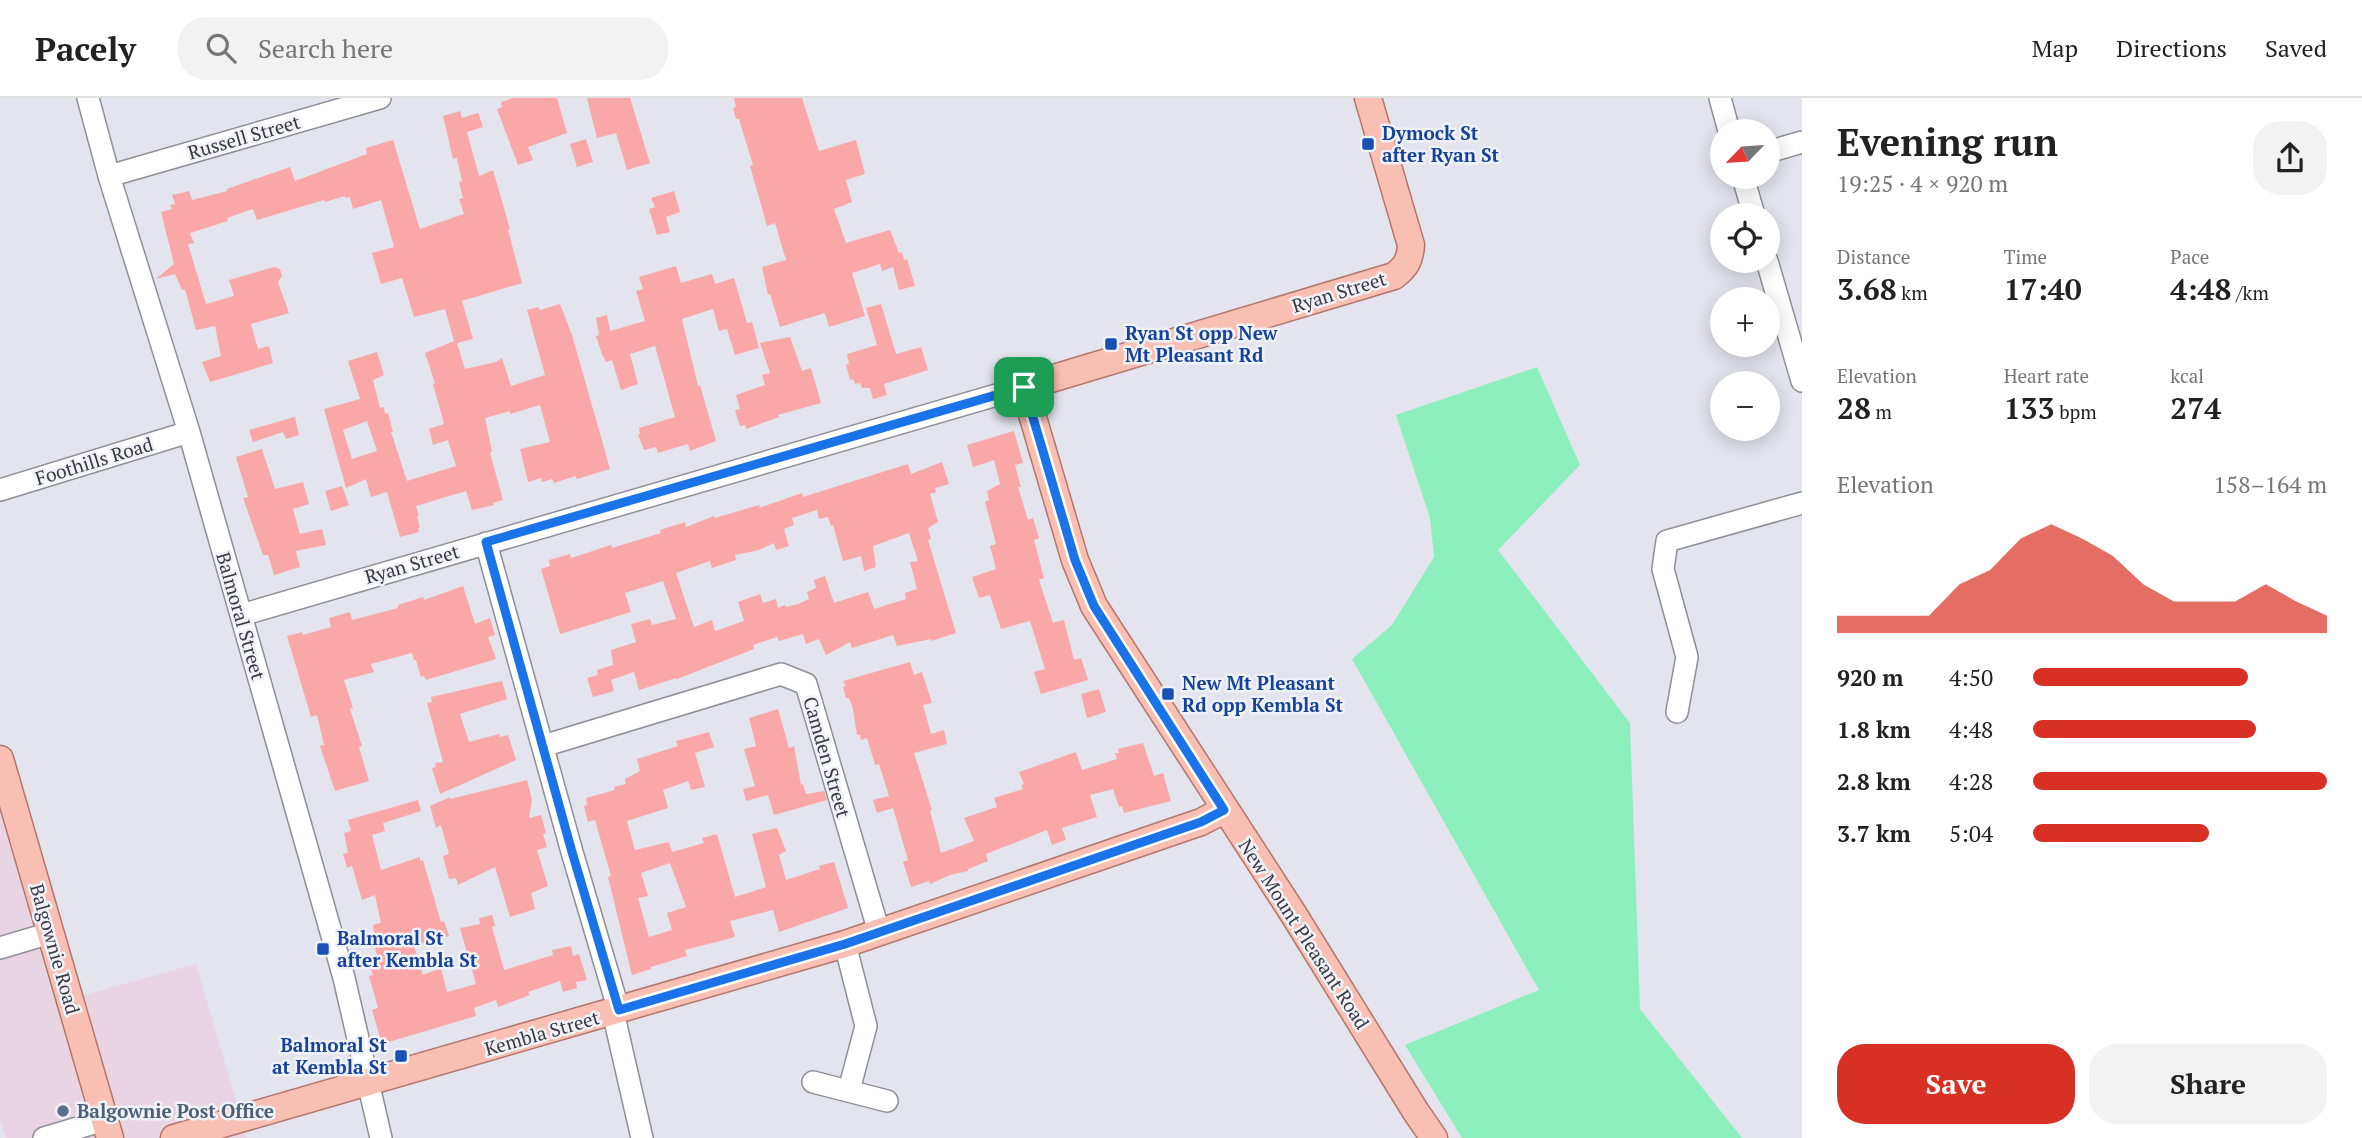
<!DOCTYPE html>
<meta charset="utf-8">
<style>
body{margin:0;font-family:"PT Serif",serif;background:#f2f2f2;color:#222;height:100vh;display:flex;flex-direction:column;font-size:26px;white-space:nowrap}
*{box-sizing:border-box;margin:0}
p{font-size:23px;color:#767676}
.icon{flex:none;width:38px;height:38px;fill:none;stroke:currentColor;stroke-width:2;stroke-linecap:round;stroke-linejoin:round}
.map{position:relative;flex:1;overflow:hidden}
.side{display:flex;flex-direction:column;background:#fff;width:560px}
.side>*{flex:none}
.needle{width:46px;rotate:245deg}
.buttons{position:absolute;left:1710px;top:21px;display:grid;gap:14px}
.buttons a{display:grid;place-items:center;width:70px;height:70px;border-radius:50%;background:#fff;box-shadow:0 4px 18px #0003;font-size:35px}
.pin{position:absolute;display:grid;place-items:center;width:60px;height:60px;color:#fff;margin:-30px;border-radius:14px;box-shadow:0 4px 10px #0006}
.round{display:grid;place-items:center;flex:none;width:74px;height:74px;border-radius:28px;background:#f2f2f2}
.head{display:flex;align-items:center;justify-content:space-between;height:119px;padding:0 35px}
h1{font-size:38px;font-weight:600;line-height:52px}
.figures{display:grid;grid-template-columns:repeat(3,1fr);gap:10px;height:119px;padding:7px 35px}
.figures div{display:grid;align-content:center}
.figures b{font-size:30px;font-weight:600}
.figures small{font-size:19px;font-weight:400}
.figures p{font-size:19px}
.chart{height:196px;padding:14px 35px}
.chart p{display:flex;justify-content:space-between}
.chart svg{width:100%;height:126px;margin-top:7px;fill:#d93025;opacity:.7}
.action{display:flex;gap:14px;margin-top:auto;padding:14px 35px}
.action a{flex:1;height:80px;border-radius:28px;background:#d93025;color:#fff;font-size:28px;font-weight:600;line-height:80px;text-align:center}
.action a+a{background:#f2f2f2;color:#222}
ul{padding:0 35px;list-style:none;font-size:23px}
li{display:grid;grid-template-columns:112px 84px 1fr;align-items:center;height:52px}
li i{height:18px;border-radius:9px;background:#d93025}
header{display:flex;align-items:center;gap:42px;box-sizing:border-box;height:98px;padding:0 35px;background:#fff;border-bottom:2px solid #e0e0e0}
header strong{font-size:33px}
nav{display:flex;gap:38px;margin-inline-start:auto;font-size:24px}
.search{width:490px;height:63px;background:#f2f2f2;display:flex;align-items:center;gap:18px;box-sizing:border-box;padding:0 24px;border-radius:28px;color:#767676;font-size:26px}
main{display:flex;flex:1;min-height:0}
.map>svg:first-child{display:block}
.commercial{fill:#e9d4e3}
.green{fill:#8defbd}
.building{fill:#faa8a7;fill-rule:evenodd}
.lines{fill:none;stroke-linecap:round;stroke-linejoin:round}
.minor-casing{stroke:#8e8f97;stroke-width:24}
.major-casing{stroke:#b4756a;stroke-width:29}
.minor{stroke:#fff;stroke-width:21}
.major{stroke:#f9bfb3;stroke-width:26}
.route-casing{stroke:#fff;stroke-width:14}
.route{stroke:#1a73e8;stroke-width:9}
.transit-dot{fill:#1a4fb4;stroke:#f0f2fa;stroke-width:2.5}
.service-dot{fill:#5c6f8a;stroke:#f0f2fa;stroke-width:2.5}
.labels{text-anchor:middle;stroke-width:5;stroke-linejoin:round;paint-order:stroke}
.transit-label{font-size:19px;font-weight:bold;fill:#164399;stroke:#f0f2fa;text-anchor:start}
.street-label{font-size:19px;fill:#3a3a3e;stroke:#f0f2fa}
.service-label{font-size:19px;font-weight:bold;fill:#4e5e75;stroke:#f0f2fa;text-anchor:start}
</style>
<header>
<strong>Pacely</strong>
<div class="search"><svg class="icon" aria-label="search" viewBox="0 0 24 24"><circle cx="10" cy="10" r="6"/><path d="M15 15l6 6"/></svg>Search here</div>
<nav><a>Map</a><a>Directions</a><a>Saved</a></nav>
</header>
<main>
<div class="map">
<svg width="1802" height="1040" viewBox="0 0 1802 1040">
<rect width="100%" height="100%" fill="#e3e4ed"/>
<path class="commercial" d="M0,712L55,905L196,866L247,1040H6L0,1022Z"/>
<path class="green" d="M1537,269L1580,367L1498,452L1630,625L1640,911L1742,1040H1462L1405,947L1539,892L1352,561L1392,527L1434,459L1430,420L1396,317Z"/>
<path class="building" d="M513,0H557L567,35L528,49L533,62L518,67L497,11L502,9L501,4Z
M587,0H630L650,65L627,72L616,35L597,40Z
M734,0H802L819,53L856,42L865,76L846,82L852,104L834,111L846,145L890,132L899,155L902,154L904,162L907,161L915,188L899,192L893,169L882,173L880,166L852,175L865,218L829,229L825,215L780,229L770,196L768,197L762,169L786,162L775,125L767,128L750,68L753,67L739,21H736L733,10L736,9Z
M460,13L462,20L478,15L479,17L483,29L467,34L479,78L493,72L510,131L508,132L522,185L462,203L473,241L457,245L465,271L496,264L502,260L511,288L545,277L527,212L538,209L540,212L560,206L572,237L610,371L577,381L576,378L554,385L552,381L542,384L541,380L528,384L520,351L550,344L540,307L510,316V313L485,320L492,354L490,355L503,402L493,405L494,407L472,412L466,393L416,408L419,418L417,419L420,429L418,430L419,434L400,439L387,394L371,399L366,381L346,390L324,311L360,301L348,263L377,254L384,277L373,282L380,310L384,309L385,316L388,315L393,334H391L407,383L456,368L448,342L433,347L429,331L444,326L433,286L435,285L425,255L454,243L445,211L414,219L402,180L381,186L372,155L394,149L381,102L353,111L350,99L345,100V98L325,104L324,102L257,122L253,111L227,120L228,123L190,135L194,145L188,146L206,206L234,198L229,182L274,169L280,171L282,178L278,184L289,215L251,226L258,251L269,248L273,265L210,284L202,264L221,258L215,228L196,232L185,191L182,192L175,176L156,181L174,166L161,114L172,111L170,107L175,106L172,97L189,93L192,102L227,93V91L290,69L295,83L367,56L366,50L393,42L420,131L464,116L459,101L463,100L459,84L462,83L457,60L453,61L443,18ZM367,323L377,353L352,361L343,332Z
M586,41L593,64L577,69L570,46Z
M674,93L680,114L666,119L670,134L657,137L649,111L655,109L651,100Z
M676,168L681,185L712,176L715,186L734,180L747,225L752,224L759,250L735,257L727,231L719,233L713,211L682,221L698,288L700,287L716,343L690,353L688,346L658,355L656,349L644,352L638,336H640L639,330L675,319L655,248L630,256L638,286L621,292L612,262L606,264L602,256L596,238L599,237L596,220L607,217L610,233L645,223L636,193L643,191L639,179Z
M881,206L896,256L921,249L928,272L884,286L887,297L873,301L870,290H862L860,285L855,286L853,281L850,282L846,267L849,266L847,256L877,247L866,210Z
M790,239L802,273L811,270L821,305L778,317L779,319L746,331L745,327L740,328L735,312L740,311L736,297L765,287L762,277L770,275L760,245Z
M295,319L299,337L286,341L283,334L253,344L249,332Z
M1014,333L1023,365L1015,367L1021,389H1018L1028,422L1033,420L1039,440L1034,442L1044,480L1039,482L1053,525L1064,522L1074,562L1081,560L1088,582L1041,596L1034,574L1045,571L1030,523L1001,531L990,497L979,500L972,479L996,471L990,448L996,446L985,404L989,402L987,393L1000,386L994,362L973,369L967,347Z
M262,351L275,391L303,384L309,406L293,411L300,436L322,431L326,447L296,453L300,469L274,477L268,457H263L243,400L248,399L236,359Z
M942,364L949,386L935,390L936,394L930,396L938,424L928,430L931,441L928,442L956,535L931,543V541L897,548L893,537L852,550L850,544L826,557L819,541L806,546L803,536L779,543L777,539L753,547L754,551L677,581L676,580L639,592L634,574L611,582L614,593L593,599L587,580L598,577L597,572L613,567L611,552L636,544L631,526L650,521L652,527L676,521L663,483L625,495L631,514L560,536L541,471L550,468L549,462L570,456L571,460L611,447L612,450L661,435L660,432L685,424L686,429L714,418L715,420L752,409L760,407L759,410L802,395L803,399L908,366L911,376ZM817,412L819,421L828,419L831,428L833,427L843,463L861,458L864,473L876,469L873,448L909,435L918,463L910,464L917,491L905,495L906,501L874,511L868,494L834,505L825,478L814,482L816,490L807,494L809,501L798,506L786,509L785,507L778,510L776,501L763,505L760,496L738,504L744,523L715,533L712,522L694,529L676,475L710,463L712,470L736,462L735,457L759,452L774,445L776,452L789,448L784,431L794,427L792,420Z
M342,388L349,407L331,413L325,393Z
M463,488L475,526L490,520L495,537L488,539L496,561L426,582L424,578L421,579L416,562H414L412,555L371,566L374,574L344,582L353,610L350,611L362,648L359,649L369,683L335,693L320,648L324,647L317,617L311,619L287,538L302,534L303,537L331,529L329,520L350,514L352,522L398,510V507L423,499L424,502Z
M910,564L914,577L922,574L932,605L923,607L931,636L944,632L947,646L914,655L932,712L930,713L941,755L974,743L964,720L997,709L994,700L1023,691L1021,687L1024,686L1019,674L1076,654L1082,672L1117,661L1115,655H1119L1118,651L1143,645L1154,678L1163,675L1171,703L1124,715L1122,708L1119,709L1113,691L1090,697L1097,719L1062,730L1066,742L1052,747L1047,732L986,756L988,763L968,771V773L950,777L930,786L929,783L911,789L903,764L908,762L893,710L877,715L873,702L889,698L879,666L875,667L867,640L861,642L860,637H857L853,611L849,600H846L843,589L846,588L843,583Z
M502,583L507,601L460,616L469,644L499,636L500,639L508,637L516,662L440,696L432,670L436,669L435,665L443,664L427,605L432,604L431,599Z
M1099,591L1106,614L1087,620L1081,596Z
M778,611L789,650L794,648L801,687L803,686L806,696L824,693L827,702L774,717L768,697L746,703L743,691L755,688L744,651L756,648L749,620Z
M709,634L714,649L695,655L705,689L691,692L688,683L663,692L668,710L627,723L635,752L669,744L672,754L704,745L702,740L717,736L735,799L766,789L752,736L777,730L786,753L779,757L786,782L820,771L819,768L834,764L848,810L779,834L773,812L730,823L735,839L685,852L687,858L651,869V871L632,877L608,779L611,778L595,722L588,724L584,708L587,707L586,700L615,692L614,689L626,686L625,681L640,673L637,661L678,648L676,643ZM670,765L686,809L667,815L672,832L649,839L638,800L648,798L641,775Z
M527,682L532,702L529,720L541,717L546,735L543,736L547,749L537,752L548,788L531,795L535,811L510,819L495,769L458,787L456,780L449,781L443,758L449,756L441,727L436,730L430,708L450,699V701Z
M418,702L421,713L383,725L385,733L372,737L381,772L420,759V763L423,762L441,824L444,823L449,838L414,848L423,877L441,870L447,894L476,886L460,830L480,826L479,820L492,817L495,828L492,829L504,872L553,857L552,852L571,848L573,858L579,856L587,882L576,884L577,890L563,894L560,883L528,894L530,897L498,909L496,902L474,910L476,918L382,946L372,912L378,910L369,878L373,877L369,864L378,862L373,840H375L373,827L381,825L375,797L362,802L352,768L347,770L343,756L348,755L344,735L351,733L348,722Z"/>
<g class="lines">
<g class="minor-casing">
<path id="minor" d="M88,0L109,78L189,334L344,880L381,1040
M1720,0L1729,33
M1768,54L1802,44
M109,78L380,0
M1743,79L1754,117
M1767,163L1802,283
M0,392L189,334
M486,445L572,754L619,913
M241,517L1024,289
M1677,614L1687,559L1663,471L1667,443L1802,405
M543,648L781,576L806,586L879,834
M845,846L866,928L849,992
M0,850L50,835
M613,914L642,1040
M813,984L887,1003
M44,1040L104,1022"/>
</g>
<g class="major-casing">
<path id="major" d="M1368,0L1411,147C1410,162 1406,169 1394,178L1024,289L1075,462L1094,508L1294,817L1416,1014L1434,1040
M0,661L110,1040
M174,1040L845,846L1201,724L1224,712"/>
</g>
<use href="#minor" class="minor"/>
<use href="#major" class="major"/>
</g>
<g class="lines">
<g class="route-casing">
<path id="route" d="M1024,289L1075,462L1094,508L1224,712L1201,724L845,846L619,912L572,754L486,444Z"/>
</g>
<use href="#route" class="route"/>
</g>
<g class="transit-dot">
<rect x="1361" y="39" width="14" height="14" rx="3.5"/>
<rect x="1104" y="239" width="14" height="14" rx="3.5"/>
<rect x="1161" y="589" width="14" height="14" rx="3.5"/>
<rect x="316" y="844" width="14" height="14" rx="3.5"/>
<rect x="394" y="951" width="14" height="14" rx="3.5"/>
</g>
<circle class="service-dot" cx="63" cy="1013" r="7"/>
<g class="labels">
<g class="transit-label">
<text x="1382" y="42">Dymock St<tspan x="1382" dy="22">after Ryan St</tspan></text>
<text x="1125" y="242">Ryan St opp New<tspan x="1125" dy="22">Mt Pleasant Rd</tspan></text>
<text x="1182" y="592">New Mt Pleasant<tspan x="1182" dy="22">Rd opp Kembla St</tspan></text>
<text x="337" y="847">Balmoral St<tspan x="337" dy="22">after Kembla St</tspan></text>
<text x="387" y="954" text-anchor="end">Balmoral St<tspan x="387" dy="22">at Kembla St</tspan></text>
</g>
<g class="street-label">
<text transform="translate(244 39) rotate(-16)" y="7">Russell Street</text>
<text transform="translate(1339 194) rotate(-17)" y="7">Ryan Street</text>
<text transform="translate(94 363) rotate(-17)" y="7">Foothills Road</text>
<text transform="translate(412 466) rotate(-16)" y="7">Ryan Street</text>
<text transform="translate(241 518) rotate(74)" y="7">Balmoral Street</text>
<text transform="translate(827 659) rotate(74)" y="7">Camden Street</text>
<text transform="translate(1304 836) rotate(57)" y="7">New Mount Pleasant Road</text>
<text transform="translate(55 851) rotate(74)" y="7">Balgownie Road</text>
<text transform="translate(542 935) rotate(-16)" y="7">Kembla Street</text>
</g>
<g class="service-label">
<text x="77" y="1020">Balgownie Post Office</text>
</g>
</g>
</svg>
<div class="buttons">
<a><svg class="needle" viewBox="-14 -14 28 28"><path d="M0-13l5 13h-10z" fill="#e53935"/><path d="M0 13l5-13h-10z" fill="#767676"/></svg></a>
<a><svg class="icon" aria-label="locate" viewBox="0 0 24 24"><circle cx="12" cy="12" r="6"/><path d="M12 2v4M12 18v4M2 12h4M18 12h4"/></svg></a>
<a>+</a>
<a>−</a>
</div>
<div class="pin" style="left:1024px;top:289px;background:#1e9e55"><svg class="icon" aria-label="arrive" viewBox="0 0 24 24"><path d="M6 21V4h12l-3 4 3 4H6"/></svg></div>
</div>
<section class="side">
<div class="head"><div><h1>Evening run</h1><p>19:25 · 4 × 920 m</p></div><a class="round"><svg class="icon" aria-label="share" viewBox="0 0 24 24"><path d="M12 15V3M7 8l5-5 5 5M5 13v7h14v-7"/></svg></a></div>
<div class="figures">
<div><p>Distance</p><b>3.68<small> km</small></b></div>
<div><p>Time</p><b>17:40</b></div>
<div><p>Pace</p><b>4:48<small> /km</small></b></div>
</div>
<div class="figures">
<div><p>Elevation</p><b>28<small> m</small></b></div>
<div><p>Heart rate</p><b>133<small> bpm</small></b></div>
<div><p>kcal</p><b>274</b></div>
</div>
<div class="chart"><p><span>Elevation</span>158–164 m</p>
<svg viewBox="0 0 160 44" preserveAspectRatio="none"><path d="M0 44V38L10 38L20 38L30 38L40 27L50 22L60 11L70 6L80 11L90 17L100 27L110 33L120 33L130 33L140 27L150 33L160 38V44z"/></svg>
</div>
<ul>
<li><b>920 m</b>4:50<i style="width:73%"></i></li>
<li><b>1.8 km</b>4:48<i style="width:76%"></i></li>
<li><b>2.8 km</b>4:28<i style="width:100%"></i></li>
<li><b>3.7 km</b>5:04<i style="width:60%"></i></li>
</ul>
<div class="action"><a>Save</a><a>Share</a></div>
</section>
</main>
